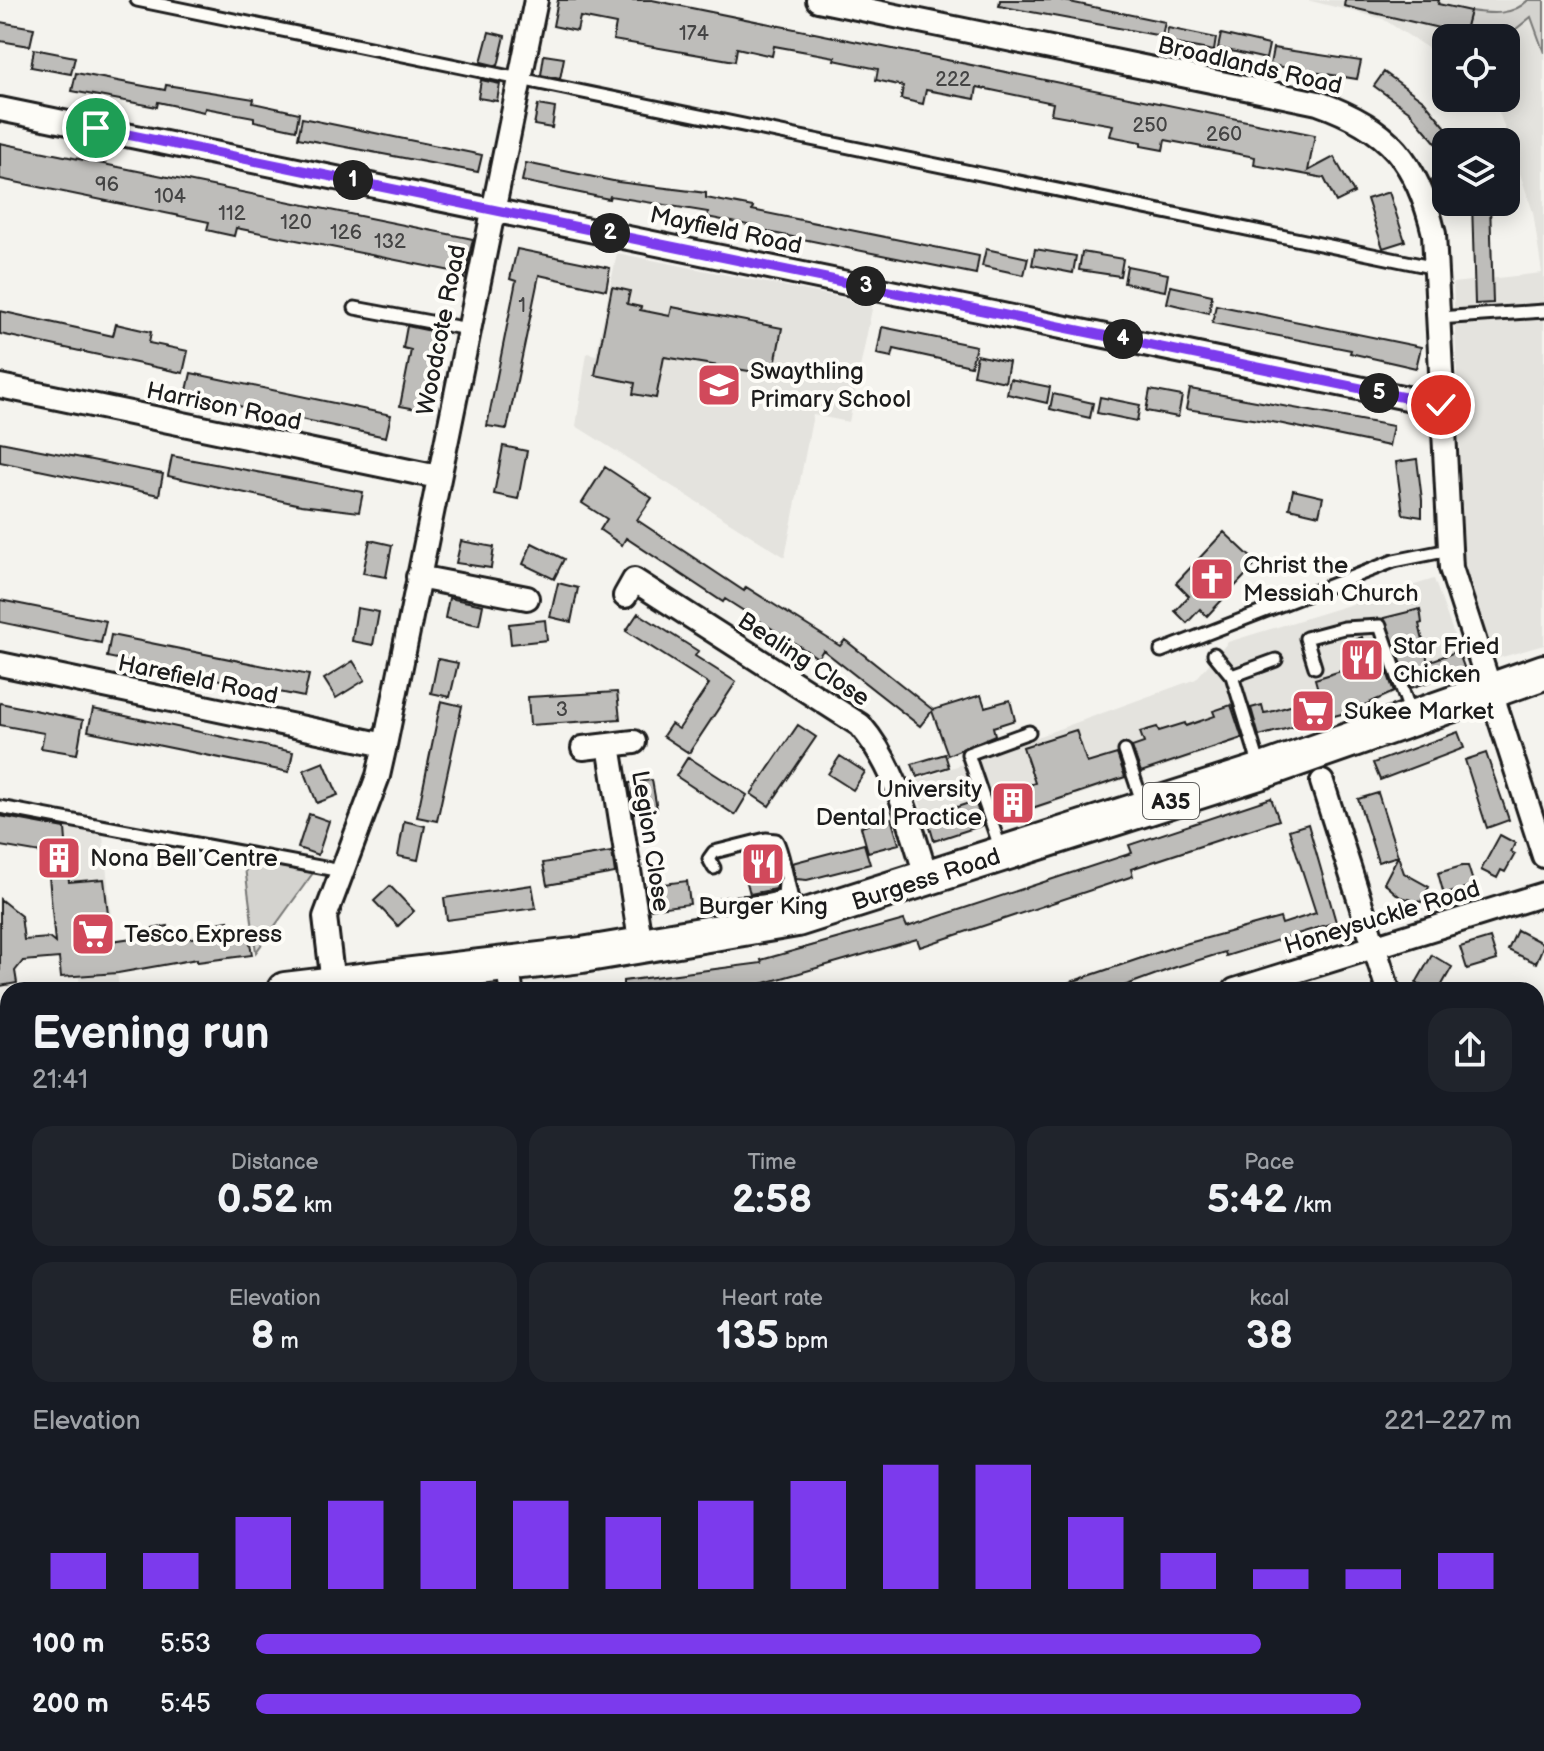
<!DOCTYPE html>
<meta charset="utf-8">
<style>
body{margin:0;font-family:"Balsamiq Sans",sans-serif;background:#20242c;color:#f1f3f6;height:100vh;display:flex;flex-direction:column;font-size:30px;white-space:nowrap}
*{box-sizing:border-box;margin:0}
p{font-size:26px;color:#9ea1a6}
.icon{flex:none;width:44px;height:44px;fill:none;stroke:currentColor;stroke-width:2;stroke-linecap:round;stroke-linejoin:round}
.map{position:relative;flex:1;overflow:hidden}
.panel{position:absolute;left:0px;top:982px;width:1544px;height:770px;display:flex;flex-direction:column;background:#171b24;border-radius:24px 24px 0 0;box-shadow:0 4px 20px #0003}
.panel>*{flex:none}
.tools{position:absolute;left:1432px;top:24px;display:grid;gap:16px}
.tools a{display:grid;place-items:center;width:88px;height:88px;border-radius:16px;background:#171b24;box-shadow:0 4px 20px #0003;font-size:40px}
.pin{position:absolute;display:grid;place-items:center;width:68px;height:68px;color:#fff;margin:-34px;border:4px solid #fff;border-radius:50%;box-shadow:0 2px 8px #0007}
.km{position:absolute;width:40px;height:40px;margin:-20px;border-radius:50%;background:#222;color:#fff;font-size:22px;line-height:40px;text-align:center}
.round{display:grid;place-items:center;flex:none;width:84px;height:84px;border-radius:24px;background:#20242c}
.headline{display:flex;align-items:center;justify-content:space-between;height:136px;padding:0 32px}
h1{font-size:44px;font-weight:700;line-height:60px}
.figures{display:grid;grid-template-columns:repeat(3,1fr);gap:12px;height:136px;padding:8px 32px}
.figures div{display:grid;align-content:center;border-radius:20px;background:#20242c;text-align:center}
.figures b{font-size:40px;font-weight:700}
.figures small{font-size:22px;font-weight:400}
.figures p{font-size:22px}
.chart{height:224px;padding:16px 32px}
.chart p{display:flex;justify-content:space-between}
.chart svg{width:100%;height:144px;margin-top:8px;stroke:#7c3aed;stroke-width:6}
ul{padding:0 32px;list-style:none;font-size:26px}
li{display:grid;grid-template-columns:128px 96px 1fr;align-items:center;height:60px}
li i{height:20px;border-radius:10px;background:#7c3aed}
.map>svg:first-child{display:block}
.built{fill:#e4e3de}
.green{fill:#d4d3cf;stroke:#787876;stroke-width:2}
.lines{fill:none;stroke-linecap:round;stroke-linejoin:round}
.stream{stroke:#72716f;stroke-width:5}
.building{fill:#bebdba;stroke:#1c1c1c;stroke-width:2}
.service-casing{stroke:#1c1c1c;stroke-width:17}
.minor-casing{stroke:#1c1c1c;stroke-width:28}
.primary-casing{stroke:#1c1c1c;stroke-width:40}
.service{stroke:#fdfcf7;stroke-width:11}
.minor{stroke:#fdfcf7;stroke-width:22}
.primary{stroke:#fdfcf7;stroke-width:34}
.route-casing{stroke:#fff;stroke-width:16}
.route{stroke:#7c3aed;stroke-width:10}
.labels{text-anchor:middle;stroke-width:8;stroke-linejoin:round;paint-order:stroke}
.number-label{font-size:20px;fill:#444}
.shield{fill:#fdfcf7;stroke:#605f5e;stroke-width:2}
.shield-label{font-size:22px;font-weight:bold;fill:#1c1c1c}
.street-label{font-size:24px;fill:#1c1c1c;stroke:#fdfcf7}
.poi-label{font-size:24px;fill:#1c1c1c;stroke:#fdfcf7;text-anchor:start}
</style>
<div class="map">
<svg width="1544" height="1751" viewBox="0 0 1544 1751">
<rect width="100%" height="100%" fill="#f4f3ee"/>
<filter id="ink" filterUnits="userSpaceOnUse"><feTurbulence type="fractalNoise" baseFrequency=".0125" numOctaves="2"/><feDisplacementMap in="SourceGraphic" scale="16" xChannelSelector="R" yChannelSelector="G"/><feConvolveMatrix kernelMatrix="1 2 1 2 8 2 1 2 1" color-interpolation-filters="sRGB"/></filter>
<g filter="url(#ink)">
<path class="built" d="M1307,0H1544V645L1492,660L1465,576L1453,283L1542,273L1533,212L1498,109L1488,98H1506V38H1446V60L1383,19Z
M617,253L873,304L849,422L813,415L785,557L576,426L587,353L596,355Z
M1434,579L1467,671L1399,692L1354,712L1247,739L933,843L913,782L1196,679L1228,642Z
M66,827L103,836L119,990H80Z"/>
<path class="green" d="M1528,0H1544V53L1531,17L1505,38H1463L1470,11C1491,14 1513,16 1528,0Z
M244,860L313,873L256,952Z
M8,1503V1682H0V1505Z
M1536,1599L1544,1614V1751H779V1744H1536Z"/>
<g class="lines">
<path class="stream" d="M1063,1744L1067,1751"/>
</g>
<path class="building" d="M558,0H652L1315,135L1308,171L1334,157L1354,193L1336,202L1324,178L1254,165L1255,157L1165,140L1163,150L1141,146V142L1110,136L1113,125L1051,114L1053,103L977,87L975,99L926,90L923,104L901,99L903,86L876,80L878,69L834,60L835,57L774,46L772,56L737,48L735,61L613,40L616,24L580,17L577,31L553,26Z
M1000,0H1060L1165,22L1162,36L999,6Z
M1345,0H1439L1438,4L1470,11L1463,38H1437L1439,28L1344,6Z
M0,22L34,28L30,46L0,41Z
M1168,28L1216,38L1214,51L1165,42Z
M489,32L505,36L498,66L481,62Z
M1221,34L1269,45L1266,59L1218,48Z
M1273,48L1361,61L1357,79L1270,65Z
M34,49L75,57L71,74L31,67Z
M544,55L564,58L560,79L541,75Z
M1384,72L1424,101L1458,142H1446V155L1410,112L1374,86Z
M76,73L165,90L166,85L254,99L253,103L299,113L296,130L254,121V117L205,108L204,112L158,102L157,107L72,91Z
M481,80L500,84L497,101L478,98Z
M538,105L555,108L552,128L534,125Z
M302,118L482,155L478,172L298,138Z
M0,143L473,239L464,279L450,276L451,271L236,228L234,236L220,233L207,230L209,222L0,179Z
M526,163L618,182L706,193V198L753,207L752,210L979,256L976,274L753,229V226L707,217L708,212L610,196L609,199L522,181Z
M1389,192L1405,241L1383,248L1367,199Z
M1472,202H1490L1493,303L1475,304Z
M517,249L610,268L606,290L539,275L507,429L487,426L516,281L510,279Z
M986,249L1028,258L1024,275L982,266Z
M1035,249L1076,256L1073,273L1032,265Z
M1082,252L1123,259L1120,276L1079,270Z
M1127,266L1168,274L1165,291L1124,283Z
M1171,286L1212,295L1209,313L1167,303Z
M612,287L630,291L627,304L641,307L640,310L670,316L672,307L782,328L773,375L664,357L656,398L633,394L635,383L595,375Z
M1216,305L1421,347L1416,368L1350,353L1351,350L1212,323Z
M0,311L113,336L116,324L151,332L149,343L188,351L183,373L0,334Z
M407,326L441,333L437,355L433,354L422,410L400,406L411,350L403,348Z
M882,327L976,346L971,366L894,349L892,357L877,354Z
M977,355L1009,362L1005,382L973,375Z
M191,373L391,415L386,437L186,395Z
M1010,379L1050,387L1047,403L1007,394Z
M1190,389L1393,426L1389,446L1278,423L1186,409Z
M1150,390L1182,396L1178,417L1146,411Z
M1053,394L1093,403L1090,418L1050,409Z
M1100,397L1140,405L1137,421L1097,413Z
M0,442L163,474L159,495L0,462Z
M503,446L527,451L518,499L494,494Z
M172,456L363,492L359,512L301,505L168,476Z
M1417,459L1422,500V517L1403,514L1396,462Z
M605,467L652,498L637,520L744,591L746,587L840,646L845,640L933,710L981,695L985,707L1010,700L1015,720L993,727L995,735L948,755L932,711L920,726L823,650L818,658L725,599L723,602L626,538L622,545L600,530L607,519L582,503Z
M1293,490L1323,497L1319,515L1289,508Z
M1224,532L1257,563L1207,616L1200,609L1187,623L1175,611L1189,596L1176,583Z
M370,540L392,545L386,577L363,573Z
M461,541L494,547L491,568L456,563Z
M532,543L564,559L554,579L523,564Z
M558,583L578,588L571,622L550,617Z
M449,598L483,605L479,625L445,618Z
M0,600L106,621L101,643L0,622Z
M357,608L379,612L373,645L352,641Z
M1420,609L1422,623L1419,624L1428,662L1458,651L1465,670L1411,688L1384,618Z
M638,613L698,651L695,656L736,682L689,753L663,736L671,724L679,729L709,684L626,631Z
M545,620L547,640L511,644L509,624Z
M111,635L309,675L304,697L107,657Z
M1362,637L1369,660L1381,655L1394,692L1349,712L1259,736L1251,708L1262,705L1264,713L1270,712L1320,697L1315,679L1357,666L1349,642Z
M438,659L458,663L450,697L431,693Z
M353,661L365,680L336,698L324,679Z
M617,692L620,719L530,725L528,697Z
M441,701L462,706L437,821L417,817Z
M0,703L83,720L77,754L41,748L44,733L0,725Z
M1231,705L1242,738L1141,772L1132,747L1144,743L1140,732L1157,727L1159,731L1185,723L1186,726L1215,716L1213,711Z
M93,709L293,752L289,772L88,731Z
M798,725L816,737L769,806L751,794Z
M1076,730L1087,763L1117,754L1125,777L999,819L992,798L1035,783L1023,747Z
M1458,732L1464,748L1380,780L1373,763Z
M1486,753L1509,820L1487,828L1465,760Z
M945,754L949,767L917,777L912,764Z
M840,756L865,772L853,790L828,774Z
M688,757L747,795L735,815L676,776Z
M324,762L338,795L317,803L304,770Z
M652,780L657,809L634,813L629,783Z
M1378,793L1398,856L1378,862L1358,799Z
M1271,798L1279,820L1131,869L1133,876L920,947L917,939L758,985L723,990H623V981L762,963L761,960L904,920L907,927L1132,853L1129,845Z
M975,801L983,825L934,841L927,817Z
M309,814L329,821L318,855L298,848Z
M0,816L65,828L69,882L104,879L111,941L153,935L152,929L168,926L171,941L214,935L212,924L228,921L229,928L247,925L252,955L197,962V959L118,973L61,977L59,958L23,961L15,971L17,983L0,986V899L21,916L24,940L49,938L55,943L47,854L0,846Z
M891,818L899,844L868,852L861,827Z
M404,821L425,826L418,860L398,856Z
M1308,824L1336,922L1226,956L1225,952L1176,967L1113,990H1057L1056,987L1174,947L1280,918L1282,924L1316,913L1289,830Z
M1500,835L1515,843L1511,852L1515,854L1505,872L1501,870L1497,878L1481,870Z
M864,844L870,864L807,880L796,879L792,863Z
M771,848L778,878L776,889L750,894L745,875L748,874L746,853Z
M612,852L615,873L547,885L543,863Z
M1398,856L1404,873L1429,887L1421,902L1400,897L1384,883Z
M1462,866H1468L1474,885L1444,895L1438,873Z
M687,881L690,904L649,909L646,886Z
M532,885L536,908L447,920L444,898Z
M390,886L414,911L398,926L374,901Z
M1517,930L1544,944L1536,963L1508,950Z
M1490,938L1497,960L1467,969L1460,947Z
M1432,955L1452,967L1439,990H1429L1416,983Z"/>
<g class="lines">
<g class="service-casing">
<path id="service" d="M137,0L1436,268
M355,308L468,329
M1438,318L1544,311
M1161,651L1394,561L1449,550
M1214,654L1232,676
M1315,667L1306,638L1344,628L1380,626L1411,714
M1125,751L1143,804
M1260,767L1232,676L1276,660
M0,807L341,871
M1001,850L968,754L1029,732
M714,868L709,859L714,852L766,839L776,840C782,846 791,900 796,915
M722,905C741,901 770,904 784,895L785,883"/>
</g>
<g class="minor-casing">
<path id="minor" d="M818,0L1318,103C1389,128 1417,161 1434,234L1451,568L1544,856
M0,109L1441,405
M0,386L438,477
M418,577L527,598
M625,596L634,580L860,725C897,768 910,826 927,878
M0,664L385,745
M609,745L641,946
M583,748L634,742
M1322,782L1388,990
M508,965L511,990
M333,984L325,917L378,776L385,745L536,0
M1235,990L1544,894
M0,1219L8,1218
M1536,1244L1544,1250
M0,1406L8,1405
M1536,1469L1544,1474
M547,1744L548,1751
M768,1744L769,1751
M132,1751L144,1744"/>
</g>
<g class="primary-casing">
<path id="primary" d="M285,990L582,955L797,919L1262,771L1544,672
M0,1027L8,1026"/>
</g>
<use href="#service" class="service"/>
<use href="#minor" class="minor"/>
<use href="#primary" class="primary"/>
</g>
</g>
<g class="lines" filter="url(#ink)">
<g class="route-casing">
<path id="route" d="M96,128L1441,405"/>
</g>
<use href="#route" class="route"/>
</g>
<defs>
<g id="school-square" transform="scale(2.3)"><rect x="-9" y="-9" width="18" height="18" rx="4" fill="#d1495b" stroke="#fdfcf7"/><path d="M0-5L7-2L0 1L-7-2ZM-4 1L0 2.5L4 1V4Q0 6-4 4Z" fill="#fff"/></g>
<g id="church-square" transform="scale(2.3)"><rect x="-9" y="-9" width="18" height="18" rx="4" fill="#d1495b" stroke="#fdfcf7"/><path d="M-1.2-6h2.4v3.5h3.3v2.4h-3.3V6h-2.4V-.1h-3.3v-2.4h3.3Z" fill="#fff"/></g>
<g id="restaurant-square" transform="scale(2.3)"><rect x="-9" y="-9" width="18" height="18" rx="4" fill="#d1495b" stroke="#fdfcf7"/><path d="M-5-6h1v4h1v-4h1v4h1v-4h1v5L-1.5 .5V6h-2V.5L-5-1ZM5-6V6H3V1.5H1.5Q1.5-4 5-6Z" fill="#fff"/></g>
<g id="supermarket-square" transform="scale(2.3)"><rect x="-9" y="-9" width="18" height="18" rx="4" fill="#d1495b" stroke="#fdfcf7"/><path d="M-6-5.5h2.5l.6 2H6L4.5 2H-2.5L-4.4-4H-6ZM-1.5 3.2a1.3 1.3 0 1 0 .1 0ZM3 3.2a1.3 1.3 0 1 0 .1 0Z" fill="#fff"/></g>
<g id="building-square" transform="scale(2.3)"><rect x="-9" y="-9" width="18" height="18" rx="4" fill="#d1495b" stroke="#fdfcf7"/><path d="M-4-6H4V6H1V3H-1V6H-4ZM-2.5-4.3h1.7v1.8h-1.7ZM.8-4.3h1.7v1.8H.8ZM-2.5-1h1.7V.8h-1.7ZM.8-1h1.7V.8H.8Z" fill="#fff"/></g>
</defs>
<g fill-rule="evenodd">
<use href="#school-square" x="719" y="385"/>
<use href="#church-square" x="1212" y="579"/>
<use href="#restaurant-square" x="1362" y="660"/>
<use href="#supermarket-square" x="1313" y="711"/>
<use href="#building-square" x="1013" y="803"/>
<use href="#building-square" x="59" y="858"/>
<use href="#restaurant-square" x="763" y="864"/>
<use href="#supermarket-square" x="93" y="934"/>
</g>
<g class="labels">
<g class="number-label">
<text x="694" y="40">174</text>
<text x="953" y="86">222</text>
<text x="1150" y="132">250</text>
<text x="1224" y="141">260</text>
<text x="107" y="191">96</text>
<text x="170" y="203">104</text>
<text x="232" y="220">112</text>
<text x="296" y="229">120</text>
<text x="346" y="239">126</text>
<text x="390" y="248">132</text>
<text x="522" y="312">1</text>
<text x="562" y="716">3</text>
</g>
<rect class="shield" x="1143" y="783" width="56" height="36" rx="6"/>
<g class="shield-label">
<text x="1171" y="809">A35</text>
</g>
<g class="street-label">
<text transform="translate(1250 65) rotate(13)" y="8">Broadlands Road</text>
<text transform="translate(726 230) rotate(12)" y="8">Mayfield Road</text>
<text transform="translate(441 330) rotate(-79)" y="8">Woodcote Road</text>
<text transform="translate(224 406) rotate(12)" y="8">Harrison Road</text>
<text transform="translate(804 659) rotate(33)" y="8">Bealing Close</text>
<text transform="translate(198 679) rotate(12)" y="8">Harefield Road</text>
<text transform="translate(651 841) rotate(81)" y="8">Legion Close</text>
<text transform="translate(926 879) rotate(-18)" y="8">Burgess Road</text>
<text transform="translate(1382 917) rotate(-17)" y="8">Honeysuckle Road</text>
</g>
<g class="poi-label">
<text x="750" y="379">Swaythling<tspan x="750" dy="28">Primary School</tspan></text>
<text x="1243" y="573">Christ the<tspan x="1243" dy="28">Messiah Church</tspan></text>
<text x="1393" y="654">Star Fried<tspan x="1393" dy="28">Chicken</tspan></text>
<text x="1344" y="719">Sukee Market</text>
<text x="982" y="797" text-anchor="end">University<tspan x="982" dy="28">Dental Practice</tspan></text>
<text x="90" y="866">Nona Bell Centre</text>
<text x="763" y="914" text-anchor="middle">Burger King</text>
<text x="124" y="942">Tesco Express</text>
</g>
</g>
</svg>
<div class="tools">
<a><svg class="icon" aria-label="locate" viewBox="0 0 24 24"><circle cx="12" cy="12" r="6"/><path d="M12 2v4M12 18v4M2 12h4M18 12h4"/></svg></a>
<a><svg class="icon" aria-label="layers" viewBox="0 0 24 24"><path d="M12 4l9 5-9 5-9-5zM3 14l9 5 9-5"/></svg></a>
</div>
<div class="pin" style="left:96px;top:128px;background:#1e9e55"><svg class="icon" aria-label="arrive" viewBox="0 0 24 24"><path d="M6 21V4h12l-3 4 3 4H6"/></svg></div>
<div class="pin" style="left:1441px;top:405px;background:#d93025"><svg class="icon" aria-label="check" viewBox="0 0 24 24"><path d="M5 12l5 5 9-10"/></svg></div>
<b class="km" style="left:353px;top:180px">1</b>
<b class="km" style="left:610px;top:233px">2</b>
<b class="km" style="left:866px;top:286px">3</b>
<b class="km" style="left:1123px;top:339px">4</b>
<b class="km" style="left:1379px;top:393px">5</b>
<section class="panel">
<div class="headline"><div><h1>Evening run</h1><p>21:41</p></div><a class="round"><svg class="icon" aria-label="share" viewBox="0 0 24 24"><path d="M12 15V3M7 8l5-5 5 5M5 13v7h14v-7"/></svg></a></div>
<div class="figures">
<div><p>Distance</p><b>0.52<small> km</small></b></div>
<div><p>Time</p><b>2:58</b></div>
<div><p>Pace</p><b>5:42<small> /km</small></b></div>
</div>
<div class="figures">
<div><p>Elevation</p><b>8<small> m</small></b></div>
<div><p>Heart rate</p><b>135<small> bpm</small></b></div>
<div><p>kcal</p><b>38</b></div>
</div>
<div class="chart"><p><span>Elevation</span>221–227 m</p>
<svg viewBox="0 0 160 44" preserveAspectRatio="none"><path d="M5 44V33M15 44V33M25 44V22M35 44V17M45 44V11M55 44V17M65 44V22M75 44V17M85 44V11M95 44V6M105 44V6M115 44V22M125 44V33M135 44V38M145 44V38M155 44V33"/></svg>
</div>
<ul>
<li><b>100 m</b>5:53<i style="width:80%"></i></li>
<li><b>200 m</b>5:45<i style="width:88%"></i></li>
</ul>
</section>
</div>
